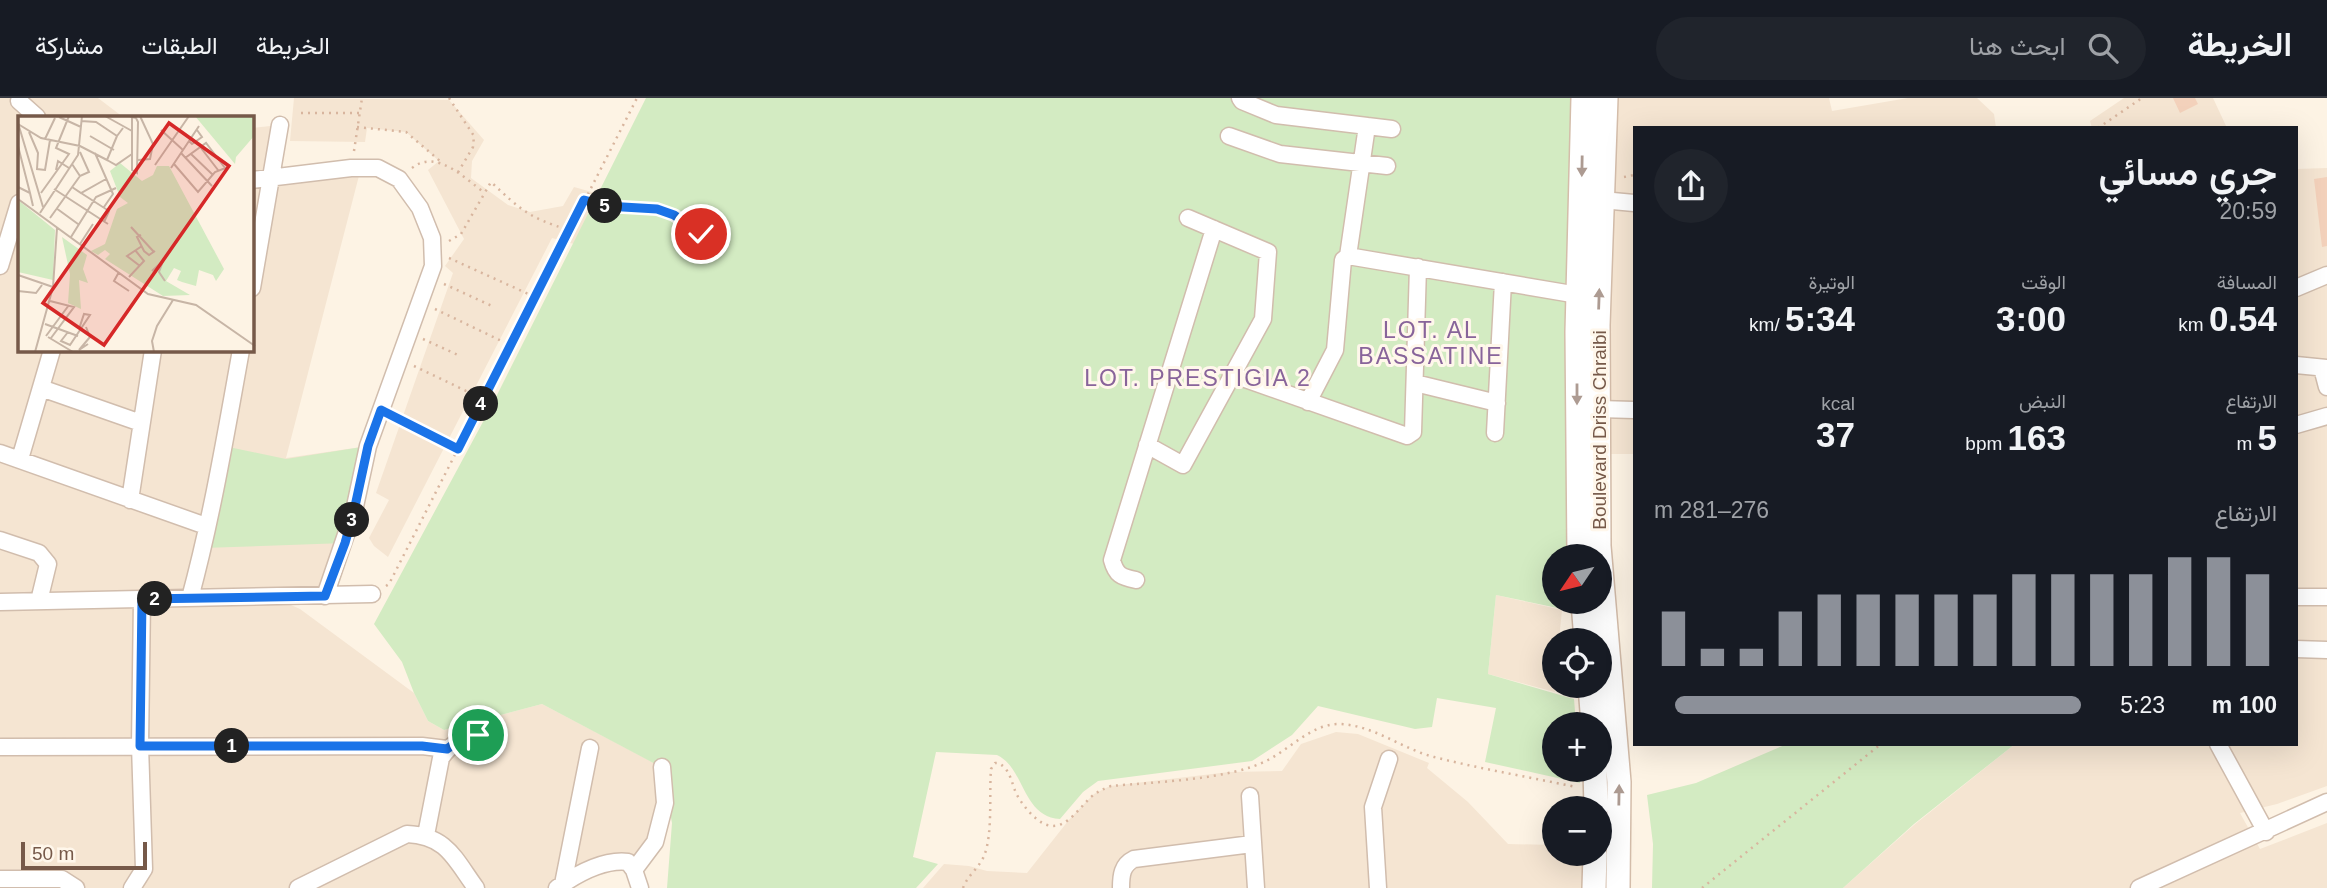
<!DOCTYPE html>
<html lang="ar">
<meta charset="utf-8">
<style>
body{margin:0;font-family:Helvetica,Vazirmatn,sans-serif;background:#20242c;color:#f1f3f6;direction:rtl;height:100vh;display:flex;flex-direction:column;font-size:26px;white-space:nowrap}
*{box-sizing:border-box;margin:0}
p{font-size:23px;color:#9ea1a6}
.icon{flex:none;width:38px;height:38px;fill:none;stroke:currentColor;stroke-width:2;stroke-linecap:round;stroke-linejoin:round}
.map{position:relative;flex:1;overflow:hidden;direction:ltr}
.drawer{position:absolute;left:1633px;top:28px;width:665px;height:620px;display:flex;flex-direction:column;background:#171b24;border-radius:0px;box-shadow:0 7px 28px #0002;direction:rtl}
.drawer>*{flex:none}
.needle{width:46px;rotate:235deg}
.tools{position:absolute;left:1542px;top:446px;display:grid;gap:14px}
.tools a{display:grid;place-items:center;width:70px;height:70px;border-radius:50%;background:#171b24;box-shadow:0 7px 28px #0002;font-size:35px}
.scale{position:absolute;left:21px;bottom:18px;width:126px;box-sizing:border-box;padding-left:7px;border:4px solid #765949;border-top:0;font-size:19px;line-height:24px;white-space:nowrap;color:#765949;-webkit-text-stroke:5px #fff7eb;paint-order:stroke}
.pin{position:absolute;display:grid;place-items:center;width:60px;height:60px;color:#fff;margin:-30px;border:4px solid #fff;border-radius:50%;box-shadow:0 2px 7px #0007}
.km{position:absolute;width:35px;height:35px;margin:-18px;border-radius:50%;background:#222;color:#fff;font-size:19px;line-height:35px;text-align:center}
.round{display:grid;place-items:center;flex:none;width:74px;height:74px;border-radius:37px;background:#20242c}
.summary{display:flex;align-items:center;justify-content:space-between;height:119px;padding:0 21px}
h1{font-size:38px;font-weight:600;line-height:52px}
.figures{display:grid;grid-template-columns:repeat(3,1fr);gap:10px;height:119px;padding:7px 21px}
.figures div{display:grid;align-content:center}
.figures b{font-size:35px;font-weight:600}
.figures small{font-size:19px;font-weight:400}
.figures p{font-size:19px}
.chart{height:196px;padding:14px 21px}
.chart p{display:flex;justify-content:space-between}
.chart svg{width:100%;height:126px;margin-top:7px;stroke:#8c9099;stroke-width:6}
ul{padding:0 21px;list-style:none;font-size:23px}
li{display:grid;grid-template-columns:112px 84px 1fr;align-items:center;height:52px}
li i{height:18px;border-radius:9px;background:#8c9099}
header{display:flex;align-items:center;gap:42px;box-sizing:border-box;height:98px;padding:0 35px;background:#171b24;border-bottom:2px solid #363941}
header strong{font-size:33px}
nav{display:flex;gap:38px;margin-inline-start:auto;font-size:24px}
.search{width:490px;height:63px;background:#20242c;display:flex;align-items:center;gap:18px;box-sizing:border-box;padding:0 24px;border-radius:38px;color:#9ea1a6;font-size:26px}
.map>svg:first-child{display:block}
.residential{fill:#f5e5d2}
.green{fill:#d3ebc2}
.building{fill:#f3d1bb}
.lines{fill:none;stroke-linecap:round;stroke-linejoin:round}
.minor-casing{stroke:#d1bdad;stroke-width:19}
.secondary-casing{stroke:#d4bdaa;stroke-width:26}
.path{stroke:#d8b59e;stroke-width:2.5;stroke-dasharray:2 5;stroke-linecap:butt}
.minor{stroke:#fff;stroke-width:16}
.secondary{stroke:#fff;stroke-width:23}
.oneway{fill:#ad9b92}
.route-casing{stroke:#fff;stroke-width:14}
.route{stroke:#1a73e8;stroke-width:9}
.labels{text-anchor:middle;stroke-width:6;stroke-linejoin:round;paint-order:stroke}
.street-label{font-size:19px;fill:#765949;stroke:#fff7eb}
.quarter-label{font-size:23px;letter-spacing:2px;fill:#88649a;stroke:#fff7eb}
.inset-road{fill:none;stroke:#c7b5a6;stroke-width:2}
.view{fill:#d62828;fill-opacity:0.15;stroke:#d62828;stroke-width:3.5}
.inset-edge{fill:none;stroke:#765949;stroke-width:3.5}
</style>
<header>
<strong>الخريطة</strong>
<div class="search"><svg class="icon" aria-label="search" viewBox="0 0 24 24"><circle cx="10" cy="10" r="6"/><path d="M15 15l6 6"/></svg>ابحث هنا</div>
<nav><a>الخريطة</a><a>الطبقات</a><a>مشاركة</a></nav>
</header>
<div class="map">
<svg width="2327" height="790" viewBox="0 0 2327 790">
<rect width="100%" height="100%" fill="#fdf3e4"/>
<path class="residential" d="M0,0H98L123,19H19V252H252V30L280,27L271,79L361,70L286,360L368,348L325,498L273,499L300,511L414,595L428,623L444,632L542,606L662,669L655,744L628,764L557,790H0Z
M294,0L449,2L484,42L472,63L471,80L508,107L530,114L563,108L574,89L599,96L585,149L552,140L388,459L374,448L369,440L389,402L376,395L453,175L445,168L464,141L428,72L439,63L406,34L367,30L365,44L290,43Z
M1619,0H1829L1832,13L1908,0H1977L1994,16L1996,30H1634V356H1599L1602,102Z
M2124,0H2213L2227,30H2092L2090,23Z
M2327,70V688L2277,706L2240,715L2260,751L2327,725V790H1843L1914,727L2015,646H2296V71Z
M1496,497L1562,512L1559,542H1554L1555,594L1488,576Z
M1336,634L1358,636L1429,665L1427,670L1468,704L1508,746L1554,747V756H1595L1594,790H923L944,766L969,768L987,773L1027,775L1068,723L1087,703L1094,696L1110,688L1229,674L1282,673L1301,646Z"/>
<path class="green" d="M646,0H1577L1570,458H1554V504H1571L1572,513L1496,497L1488,576L1574,601L1576,626H1554V672H1579L1580,685L1485,664L1496,610L1437,600L1432,629L1415,631L1318,608L1292,637L1252,663L1098,683L1083,694L1060,721C1022,719 1025,670 997,657L936,654L913,759L938,766L916,790H667L672,725L661,669L542,606L444,632L428,623L414,595L402,564L374,526L491,309Z
M224,348L286,361L368,348L345,445L203,450Z
M1787,646H2015L1914,726L1843,790H1652L1653,746L1647,697L1696,685Z"/>
<path class="building" d="M2173,0H2195L2198,6L2180,15Z
M2327,79V148L2322,149L2314,81Z"/>
<g class="lines">
<g class="minor-casing">
<path id="minor" d="M1240,0L1242,3L1276,17L1392,31
M19,3L37,19
M1229,38L1280,56L1387,68
M252,82L351,70H378L399,81L420,110L432,140L433,168L368,348L354,413L325,498
M1602,102L1634,105
M1348,158L1367,28
M0,168L19,105
M252,190L280,27
M2296,190L2327,177
M2296,267L2327,270
M2322,270L2327,289
M1231,276L1407,338L1413,334L1418,169
M1415,285L1497,305
M41,290L141,325
M1308,304L1335,252L1343,162L1348,158L1578,197
M1599,311L1634,312
M2296,327L2327,318
M1495,335L1503,184
M1147,347L1183,367L1263,221L1268,154L1188,120
M0,355L206,428
M20,361L52,252
M130,402L153,252
M0,442L39,455L48,466L39,503
M1136,482C1121,479 1116,477 1112,462L1214,131
M2296,499H2327
M190,500C212,419 226,335 241,252
M0,504L372,496
M2296,551L2327,552
M2218,646L2266,734
M0,649L422,648L447,651
M1250,698L1256,790
M426,737L441,660C451,645 462,641 478,637
M634,772L655,744L665,705L662,669
M0,781H62L76,790
M563,786L590,650
M132,790L144,771L140,647L142,501
M298,790L407,736C447,738 454,760 476,790
M557,790C577,776 604,761 628,764L634,772L640,790
M1121,790C1121,777 1122,767 1134,761L1252,746
M1378,790L1373,709L1389,661
M2139,790L2327,704"/>
</g>
<g class="secondary-casing">
<path id="secondary" d="M1606,0L1598,227L1599,448L1619,684L1618,790
M1579,458L1577,234L1583,0
M1583,504L1586,542
M1590,588L1593,626
M1595,672L1596,710
M1594,790L1595,756"/>
</g>
<path class="path" d="M449,0L474,38L473,49L457,76
M301,15H360
M357,29L406,34L440,63
M2098,30L2142,0
M354,53L362,0
M412,70C437,50 465,81 485,95
M1624,79L1634,77
M584,102L606,109L657,111L674,117L701,136H729
M449,143L461,136L491,84C521,112 529,120 569,132
M449,160L535,199
M444,186L492,208
M435,211L510,247
M423,241L458,257
M414,268L483,301
M395,319L458,351
M386,488L389,486L637,0
M963,790C967,778 979,770 984,758C993,736 989,696 991,671L995,665H998C1011,671 1011,685 1017,697C1022,706 1030,716 1038,722C1061,740 1076,713 1091,699C1097,694 1103,691 1111,688C1154,684 1230,682 1268,662C1291,650 1312,626 1339,626C1374,627 1402,651 1434,659C1481,671 1529,679 1576,689
M1702,790L1881,646"/>
<use href="#minor" class="minor"/>
<use href="#secondary" class="secondary"/>
</g>
<defs><path id="oneway-solid" d="M-6-.8H1V-3.2L6.5 0L1 3.2V.8H-6Z" transform="scale(1.75)"/></defs>
<g class="oneway">
<use href="#oneway-solid" transform="translate(1582 68) rotate(91)"/>
<use href="#oneway-solid" transform="translate(1599 201) rotate(-88)"/>
<use href="#oneway-solid" transform="translate(1577 296) rotate(90)"/>
<use href="#oneway-solid" transform="translate(1619 697) rotate(-89)"/>
</g>
<g class="lines">
<g class="route-casing">
<path id="route" d="M478,637L461,641L447,651L422,648H140L142,501L325,498L345,445L354,413L368,348L381,312L458,351L584,102L606,108L657,111L674,117L701,136"/>
</g>
<use href="#route" class="route"/>
</g>
<g class="labels">
<g class="street-label">
<text transform="translate(1599 332) rotate(-90)" y="7">Boulevard Driss Chraibi</text>
</g>
<g class="quarter-label">
<text x="1431" y="240">LOT. AL<tspan x="1431" dy="26">BASSATINE</tspan></text>
<text x="1198" y="288">LOT. PRESTIGIA 2</text>
</g>
</g>
<g transform="translate(18 18)">
<rect width="236" height="236" fill="#fdf3e4"/>
<path d="M177,0H236V20L218,41L217,48ZM102,47L124,65L135,59L139,50H151L206,153L198,165L195,159L181,154L178,170L164,166L159,164L163,155L156,152L148,165L172,179L145,180L87,143L92,138L87,134L80,139L73,135L87,128L99,93L110,87L102,81L92,55ZM0,84L37,114L35,164L0,156ZM44,121L69,139L65,153L70,167L61,164L63,193L50,187L52,158Z" fill="#d3ebc2"/>
<path class="inset-road" d="M87,0L114,15M112,0L114,1L118,2L120,6L119,57L114,54V0M41,1L63,11M63,5L78,6L99,20L105,12M0,7L25,91M0,8L23,22L62,30L89,44L99,20M143,14L165,34M11,16L20,37L19,53L27,54L32,24M72,20L96,34M27,23L37,2M171,25L174,28L184,21L179,14M0,30L12,77M183,32L200,54M77,37L95,78L86,91M163,37L194,70M173,38L195,59M167,42L188,27L207,52M89,44L98,49L114,38M120,44L132,43L135,28L122,0M54,48L62,60L71,56L62,36M156,48L180,76L197,56L210,51M137,49L171,0M153,52L181,10M38,54L40,45L51,52M0,71L12,77L15,90M54,71L63,77L88,63M36,73L90,108M23,77L51,38L38,32L51,0M63,77L91,95L86,106M0,83L130,178L178,189L237,230M38,92L60,108M22,97L60,39L64,0M32,102L62,60M113,111L136,136M123,119L119,121L126,135L131,139L137,135M53,121L78,81L98,72M62,128L75,108M122,150L109,140L124,130M134,155L145,145L141,156L147,165M101,156L96,165L111,175M0,159L35,171M111,161L126,145L117,134M0,175L18,177L24,169M32,185L56,191L33,222M27,208L60,220M68,211L72,221L61,234L70,228M50,216L43,225L52,229L72,199L66,198L61,213M28,220L51,189M30,221L55,236M17,236L35,171L39,112M136,236L134,225L139,210L155,184"/>
<path class="view" d="M151,7L211,50L86,229L25,187Z"/>
<rect width="236" height="236" class="inset-edge"/>
</g>
</svg>
<div class="tools">
<a><svg class="needle" viewBox="-14 -14 28 28"><path d="M0-13l5 13h-10z" fill="#e53935"/><path d="M0 13l5-13h-10z" fill="#9ea1a6"/></svg></a>
<a><svg class="icon" aria-label="locate" viewBox="0 0 24 24"><circle cx="12" cy="12" r="6"/><path d="M12 2v4M12 18v4M2 12h4M18 12h4"/></svg></a>
<a>+</a>
<a>−</a>
</div>
<div class="scale">50 m</div>
<div class="pin" style="left:478px;top:637px;background:#1e9e55"><svg class="icon" aria-label="arrive" viewBox="0 0 24 24"><path d="M6 21V4h12l-3 4 3 4H6"/></svg></div>
<div class="pin" style="left:701px;top:136px;background:#d93025"><svg class="icon" aria-label="check" viewBox="0 0 24 24"><path d="M5 12l5 5 9-10"/></svg></div>
<b class="km" style="left:232px;top:648px">1</b>
<b class="km" style="left:155px;top:501px">2</b>
<b class="km" style="left:352px;top:422px">3</b>
<b class="km" style="left:481px;top:306px">4</b>
<b class="km" style="left:605px;top:108px">5</b>
<section class="drawer">
<div class="summary"><div><h1>جري مسائي</h1><p>20:59</p></div><a class="round"><svg class="icon" aria-label="share" viewBox="0 0 24 24"><path d="M12 15V3M7 8l5-5 5 5M5 13v7h14v-7"/></svg></a></div>
<div class="figures">
<div><p>المسافة</p><b>0.54<small> km</small></b></div>
<div><p>الوقت</p><b>3:00</b></div>
<div><p>الوتيرة</p><b>5:34<small> /km</small></b></div>
</div>
<div class="figures">
<div><p>الارتفاع</p><b>5<small> m</small></b></div>
<div><p>النبض</p><b>163<small> bpm</small></b></div>
<div><p>kcal</p><b>37</b></div>
</div>
<div class="chart"><p><span>الارتفاع</span>276–281 m</p>
<svg viewBox="0 0 160 44" preserveAspectRatio="none"><path d="M5 44V25M15 44V38M25 44V38M35 44V25M45 44V19M55 44V19M65 44V19M75 44V19M85 44V19M95 44V12M105 44V12M115 44V12M125 44V12M135 44V6M145 44V6M155 44V12"/></svg>
</div>
<ul>
<li><b>100 m</b>5:23<i style="width:95%"></i></li>
</ul>
</section>
</div>
